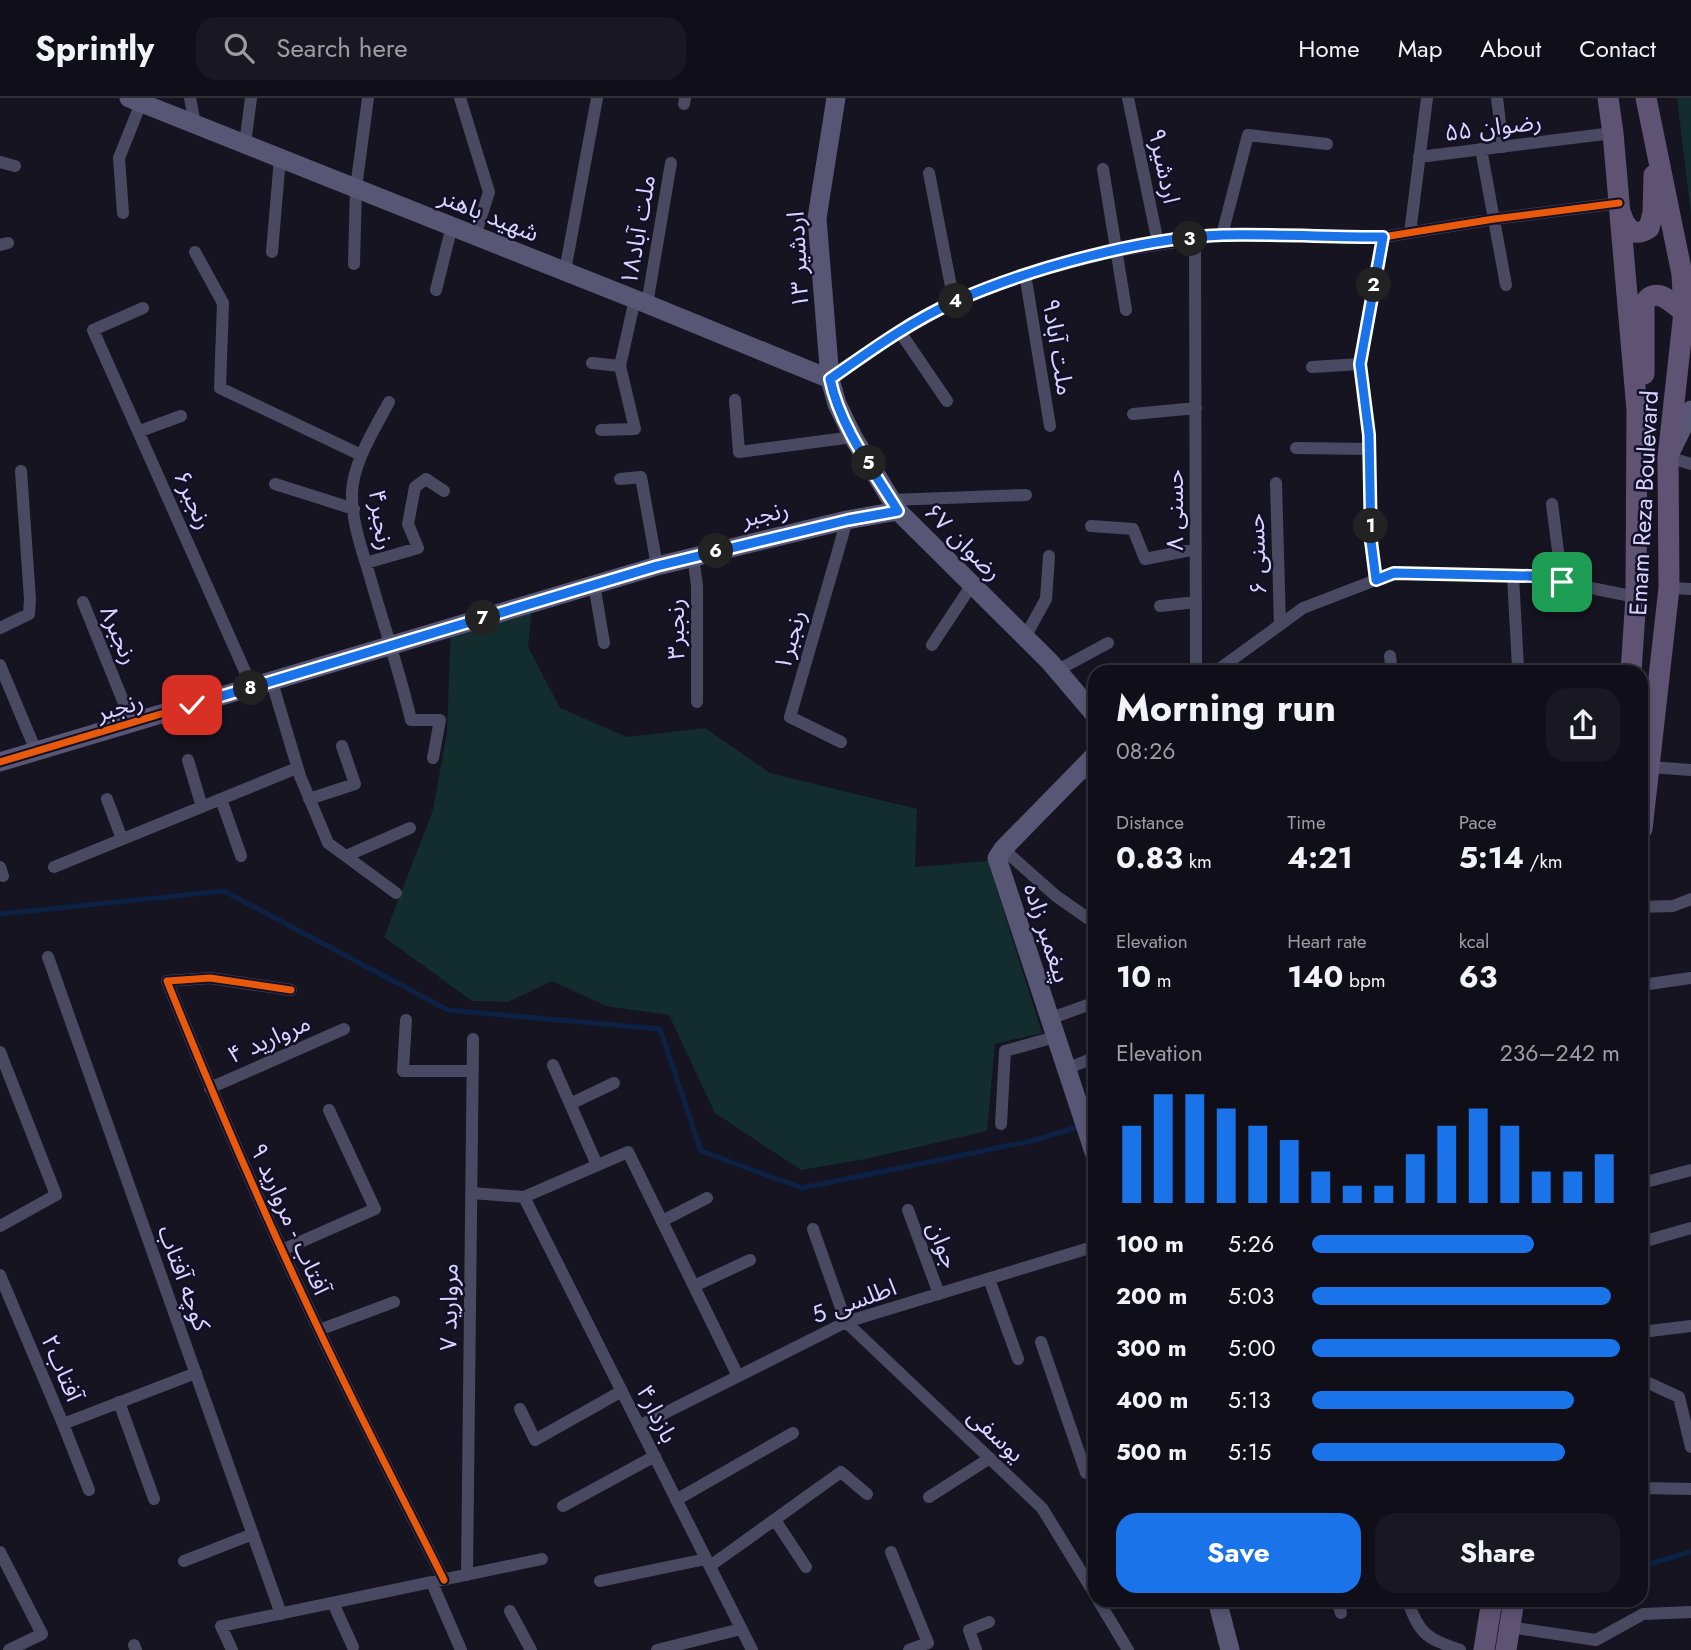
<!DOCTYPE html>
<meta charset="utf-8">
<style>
body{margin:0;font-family:Jost,"Noto Sans Arabic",sans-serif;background:#191822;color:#f1f3f6;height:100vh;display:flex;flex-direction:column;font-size:26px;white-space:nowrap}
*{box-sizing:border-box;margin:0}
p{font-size:23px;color:#9c9ca2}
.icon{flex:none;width:38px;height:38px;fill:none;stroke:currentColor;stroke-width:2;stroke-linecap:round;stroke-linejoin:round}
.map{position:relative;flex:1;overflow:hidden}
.sheet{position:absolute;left:1088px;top:567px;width:560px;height:942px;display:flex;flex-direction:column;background:#100f19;border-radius:21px;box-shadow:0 4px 10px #0003,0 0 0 2px #302f38}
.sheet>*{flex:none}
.pin{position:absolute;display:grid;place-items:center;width:60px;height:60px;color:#fff;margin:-30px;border-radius:14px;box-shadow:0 4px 10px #0006}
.km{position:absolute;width:35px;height:35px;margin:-18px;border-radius:50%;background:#222;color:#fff;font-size:19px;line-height:35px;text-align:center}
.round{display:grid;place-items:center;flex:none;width:74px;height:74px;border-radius:21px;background:#191822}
.headline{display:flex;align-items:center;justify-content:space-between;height:119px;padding:0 28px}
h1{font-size:38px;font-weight:700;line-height:52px}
.stats{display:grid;grid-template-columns:repeat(3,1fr);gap:10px;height:119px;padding:7px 28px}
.stats div{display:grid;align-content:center}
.stats b{font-size:30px;font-weight:700}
.stats small{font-size:19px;font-weight:400}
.stats p{font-size:19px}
.chart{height:196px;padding:14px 28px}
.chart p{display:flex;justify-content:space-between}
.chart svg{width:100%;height:126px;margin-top:7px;stroke:#1a73e8;stroke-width:6}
.cta{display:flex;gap:14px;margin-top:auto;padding:14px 28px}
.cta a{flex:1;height:80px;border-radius:21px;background:#1a73e8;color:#fff;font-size:28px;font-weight:700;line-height:80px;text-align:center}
.cta a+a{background:#191822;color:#f1f3f6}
ul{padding:0 28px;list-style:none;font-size:23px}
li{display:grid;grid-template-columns:112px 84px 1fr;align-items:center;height:52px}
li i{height:18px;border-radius:9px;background:#1a73e8}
header{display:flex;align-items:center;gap:42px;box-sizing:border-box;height:98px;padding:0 35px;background:#100f19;border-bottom:2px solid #302f38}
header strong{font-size:33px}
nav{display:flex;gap:38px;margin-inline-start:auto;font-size:24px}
.search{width:490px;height:63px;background:#191822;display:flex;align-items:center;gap:18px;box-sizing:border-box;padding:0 24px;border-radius:21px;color:#9c9ca2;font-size:26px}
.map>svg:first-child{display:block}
.green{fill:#132c2d}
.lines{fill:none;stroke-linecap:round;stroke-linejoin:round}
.stream{stroke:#0d2144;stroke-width:5}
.street{stroke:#4a4962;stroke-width:12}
.secondary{stroke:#575674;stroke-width:19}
.primary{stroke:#5e5373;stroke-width:21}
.cycleway-casing{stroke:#130f26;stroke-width:11}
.cycleway{stroke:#e8590c;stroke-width:7}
.route-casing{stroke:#fff;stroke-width:14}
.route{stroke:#1a73e8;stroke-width:9}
.labels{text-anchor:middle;stroke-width:5;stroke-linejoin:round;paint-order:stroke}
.street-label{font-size:24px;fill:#d9d4ff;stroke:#130f26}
</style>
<header>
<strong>Sprintly</strong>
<div class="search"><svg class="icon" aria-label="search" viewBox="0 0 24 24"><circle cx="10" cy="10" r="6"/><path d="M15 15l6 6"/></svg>Search here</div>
<nav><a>Home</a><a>Map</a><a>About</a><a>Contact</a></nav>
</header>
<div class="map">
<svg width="1691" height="1552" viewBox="0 0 1691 1552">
<rect width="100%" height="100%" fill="#161421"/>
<path class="green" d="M1677,0H1691V117Z
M533,500L528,549L560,610L627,639L705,630L770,675L917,711L915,769L988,763L1042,935L995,946L987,1033L865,1061L801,1072L715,1015L669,917L606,908L552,883L508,904L472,903L384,839L433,712L447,634L451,524Z"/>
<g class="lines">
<path class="stream" d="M0,816L224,793L448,912L660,931L701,1053L802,1090L1031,1043L1096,1024
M1642,1468L1691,1454"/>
<path class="street" d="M190,0L195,26
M460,0L489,94L475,138
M1128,0L1158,145
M1497,0L1503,49
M684,6L685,0
M245,46L251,0
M1481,51L1506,187
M1419,59L1613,35
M0,64L15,68
M1103,71L1126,212
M929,75L954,204
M123,115L119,60L141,5
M1410,135L1427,0
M1222,137L1248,37L1327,46
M1195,140L1196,574
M0,147L8,145
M195,154L223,205L220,290L361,357
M272,154L280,60
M354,166L356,90L368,0
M565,173L597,0
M1025,176L1050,328
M436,192L452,128
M647,206L671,65
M143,210L93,232L252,589
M900,234L947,303
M592,265L620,268
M1312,269L1360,266
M830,281L843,270L900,234L954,204L1025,176L1116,153L1222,137L1383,139L1494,121L1619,105
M735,302L739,354L853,339
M389,304C375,330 351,368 352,398C352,423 361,449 368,472C382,522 399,571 411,622H440L433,660
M1133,316L1196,310
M601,332L635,331L620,268L635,201
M140,333L181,318
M1296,350L1369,351
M1668,359L1691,366
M620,381L641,379L657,468
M1276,385L1280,527
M275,386L354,411
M892,402L1026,397
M1552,406L1562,484
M1091,428L1133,431L1145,461L1196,451
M693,458L697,488V604
M366,465L418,450L408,426L415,389L426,381L444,393
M1513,478L1518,570
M1375,482L1371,443L1369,337L1360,266L1383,139
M594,486L604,545
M1669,490L1691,491
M83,504L132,625
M1160,508L1196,504
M0,530L29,516L30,501L21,373
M1025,539L1046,501L1049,458
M932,547L971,488
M1390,558L1392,574
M0,567L36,653
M1058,572L1108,545
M1215,574L1303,510L1394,475L1531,478L1636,499
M272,584L300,678L328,745L396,795
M841,644L790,619L847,422
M188,662L202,709
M1081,669L1096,683
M1650,669L1691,672
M107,701L122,741
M221,701L241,758
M309,701L355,686L342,648
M1003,751L1056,798L1096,826
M346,758L410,730
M0,769L3,778
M54,769L297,670
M1642,809L1673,808L1691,801
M48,859L281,1516
M1642,887L1691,880
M291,892L210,880L167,883C214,1000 264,1116 318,1230C358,1315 402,1398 444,1482
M1049,921L1096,904
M406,922L403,973H473
M0,954L56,1097L0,1128
M553,967L597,1067
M1066,971L1096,959
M210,990L344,931
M570,1006L614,985
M1001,1026L1005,953L1055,939
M1642,1085L1691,1072
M472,1095L524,1099L628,1054L738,1278
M524,1099L752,1552
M908,1112L939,1196
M662,1123L707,1100
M813,1131L846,1224L1042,1410L1096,1498
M1642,1144L1691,1130
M282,1152L375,1111L329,1012
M0,1177L63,1326L196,1275
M989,1181L1018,1261
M694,1188L750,1162
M319,1232L394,1204
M1642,1234L1691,1228
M1041,1244L1086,1375L1096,1372
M1642,1282L1679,1299L1691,1349
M119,1304L154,1401
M520,1311L535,1342L622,1293
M63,1326L89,1392
M639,1328L846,1224L1096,1148
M1642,1390L1691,1391
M929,1399L990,1360
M676,1402L793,1335
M563,1408L655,1358
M775,1422L806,1469
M0,1454L42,1536L9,1552
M891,1454L928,1545L909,1552
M184,1463L253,1436
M710,1468L841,1374L867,1396
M467,1477L473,941
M600,1483L706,1461
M432,1485L461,1552
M1098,1502L1128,1552
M1337,1502L1341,1515
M1407,1502C1421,1537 1424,1539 1460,1552
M333,1505L353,1549
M510,1513L531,1552
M1509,1529L1596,1542L1643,1516L1691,1514
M134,1547L136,1552
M232,1552L221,1528L542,1461
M657,1552L741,1531
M976,1552L969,1532L989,1524"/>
<path class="secondary" d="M129,0L647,206L830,281
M836,0L817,120L830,281L837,306L853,339L898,413L1050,564L1096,618
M1670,355L1691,312
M1096,656L1003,751L997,760L1096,1060
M0,664L657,468L847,422L898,413
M1217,1502L1230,1552"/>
<path class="primary" d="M1608,0L1613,35L1637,312L1636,499L1631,574
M1621,116C1626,131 1634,140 1649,130L1653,115L1654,77
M1644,276V206C1655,186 1672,205 1684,214
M1642,731L1669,490L1668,359L1684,214L1682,176L1646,0
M1484,1552L1492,1502
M1506,1552L1514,1502"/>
<g class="cycleway-casing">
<path id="cycleway" d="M830,281L843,270L900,234L954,204L1025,176L1116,153L1222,137L1383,139L1494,121L1619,105
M0,664L657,468L847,422L898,413
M291,892L210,880L167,883C214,1000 264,1116 318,1230C358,1315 402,1398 444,1482"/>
</g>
<use href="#cycleway" class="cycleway"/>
</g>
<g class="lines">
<g class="route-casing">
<path id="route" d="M192,607L657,468L848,422L898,413C873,372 840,329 830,281C870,253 911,223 956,203C1031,170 1141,140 1223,137C1277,136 1330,139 1383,139L1360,266L1369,337L1371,443L1376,482L1394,475L1531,478L1562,484"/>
</g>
<use href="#route" class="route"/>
</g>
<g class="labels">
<g class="street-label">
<text transform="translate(1493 29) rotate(-7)" y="8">رضوان ۵۵</text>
<text transform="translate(1164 68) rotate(78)" y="8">اردشیر۹</text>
<text transform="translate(489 117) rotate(22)" y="8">شهید باهنر</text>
<text transform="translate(638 132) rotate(-80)" y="8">ملت آباد۱۸</text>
<text transform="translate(798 162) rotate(-93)" y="8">اردشیر ۱۳</text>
<text transform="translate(1058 249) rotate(81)" y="8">ملت آباد۹</text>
<text transform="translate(193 402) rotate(66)" y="8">رنجبر۶</text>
<text transform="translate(1644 405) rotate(-87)" y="8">Emam Reza Boulevard</text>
<text transform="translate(1175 412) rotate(-90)" y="8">حسنی ۸</text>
<text transform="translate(765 416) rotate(-13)" y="8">رنجبر</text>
<text transform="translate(381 422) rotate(82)" y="8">رنجبر۴</text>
<text transform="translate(963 444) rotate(45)" y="8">رضوان ۶۷</text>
<text transform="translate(1257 456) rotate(-92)" y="8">حسنی ۶</text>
<text transform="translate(676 531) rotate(-90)" y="8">رنجبر۳</text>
<text transform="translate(119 537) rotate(67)" y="8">رنجبر۸</text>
<text transform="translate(790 542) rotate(-74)" y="8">رنجبر۱</text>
<text transform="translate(120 609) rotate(-16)" y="8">رنجبر</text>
<text transform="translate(1047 835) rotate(72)" y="8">پیغمبر زاده</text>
<text transform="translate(269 941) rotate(-24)" y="8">مروارید ۴</text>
<text transform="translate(290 1121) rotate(66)" y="8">آفتاب - مروارید ۹</text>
<text transform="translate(943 1147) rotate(69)" y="8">جوان</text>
<text transform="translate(184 1180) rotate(70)" y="8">کوچه آفتاب</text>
<text transform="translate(854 1203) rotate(-20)" y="8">اطلسی 5</text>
<text transform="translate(449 1209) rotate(-89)" y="8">مروارید ۷</text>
<text transform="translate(62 1270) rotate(67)" y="8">آفتاب۲</text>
<text transform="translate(657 1316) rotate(63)" y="8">بازدار۴</text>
<text transform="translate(996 1337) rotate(43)" y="8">یوسفی</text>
</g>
</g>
</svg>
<div class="pin" style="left:1562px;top:484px;background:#1e9e55"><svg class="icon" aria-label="arrive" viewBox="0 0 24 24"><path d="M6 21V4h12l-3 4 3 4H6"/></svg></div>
<div class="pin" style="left:192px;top:607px;background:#d93025"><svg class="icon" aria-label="check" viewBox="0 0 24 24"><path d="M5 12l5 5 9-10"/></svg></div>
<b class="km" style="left:1371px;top:428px">1</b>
<b class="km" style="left:1374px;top:187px">2</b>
<b class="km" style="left:1190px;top:141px">3</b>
<b class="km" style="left:956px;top:203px">4</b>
<b class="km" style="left:869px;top:365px">5</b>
<b class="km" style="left:716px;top:453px">6</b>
<b class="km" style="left:483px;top:520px">7</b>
<b class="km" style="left:251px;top:590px">8</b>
<section class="sheet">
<div class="headline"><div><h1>Morning run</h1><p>08:26</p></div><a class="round"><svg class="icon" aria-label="share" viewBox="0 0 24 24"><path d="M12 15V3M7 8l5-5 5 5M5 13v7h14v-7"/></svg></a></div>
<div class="stats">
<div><p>Distance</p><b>0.83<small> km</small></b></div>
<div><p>Time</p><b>4:21</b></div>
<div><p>Pace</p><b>5:14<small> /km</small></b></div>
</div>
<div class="stats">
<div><p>Elevation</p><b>10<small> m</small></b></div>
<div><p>Heart rate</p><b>140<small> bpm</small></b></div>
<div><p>kcal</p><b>63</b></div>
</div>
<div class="chart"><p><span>Elevation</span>236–242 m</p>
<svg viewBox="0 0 160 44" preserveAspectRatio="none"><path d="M5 44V17M15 44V6M25 44V6M35 44V11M45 44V17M55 44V22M65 44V33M75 44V38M85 44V38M95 44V27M105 44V17M115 44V11M125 44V17M135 44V33M145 44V33M155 44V27"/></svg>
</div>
<ul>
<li><b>100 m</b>5:26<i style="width:72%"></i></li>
<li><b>200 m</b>5:03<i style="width:97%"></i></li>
<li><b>300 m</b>5:00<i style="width:100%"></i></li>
<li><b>400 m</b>5:13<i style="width:85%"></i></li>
<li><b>500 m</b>5:15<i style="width:82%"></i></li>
</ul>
<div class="cta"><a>Save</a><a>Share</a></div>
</section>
</div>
